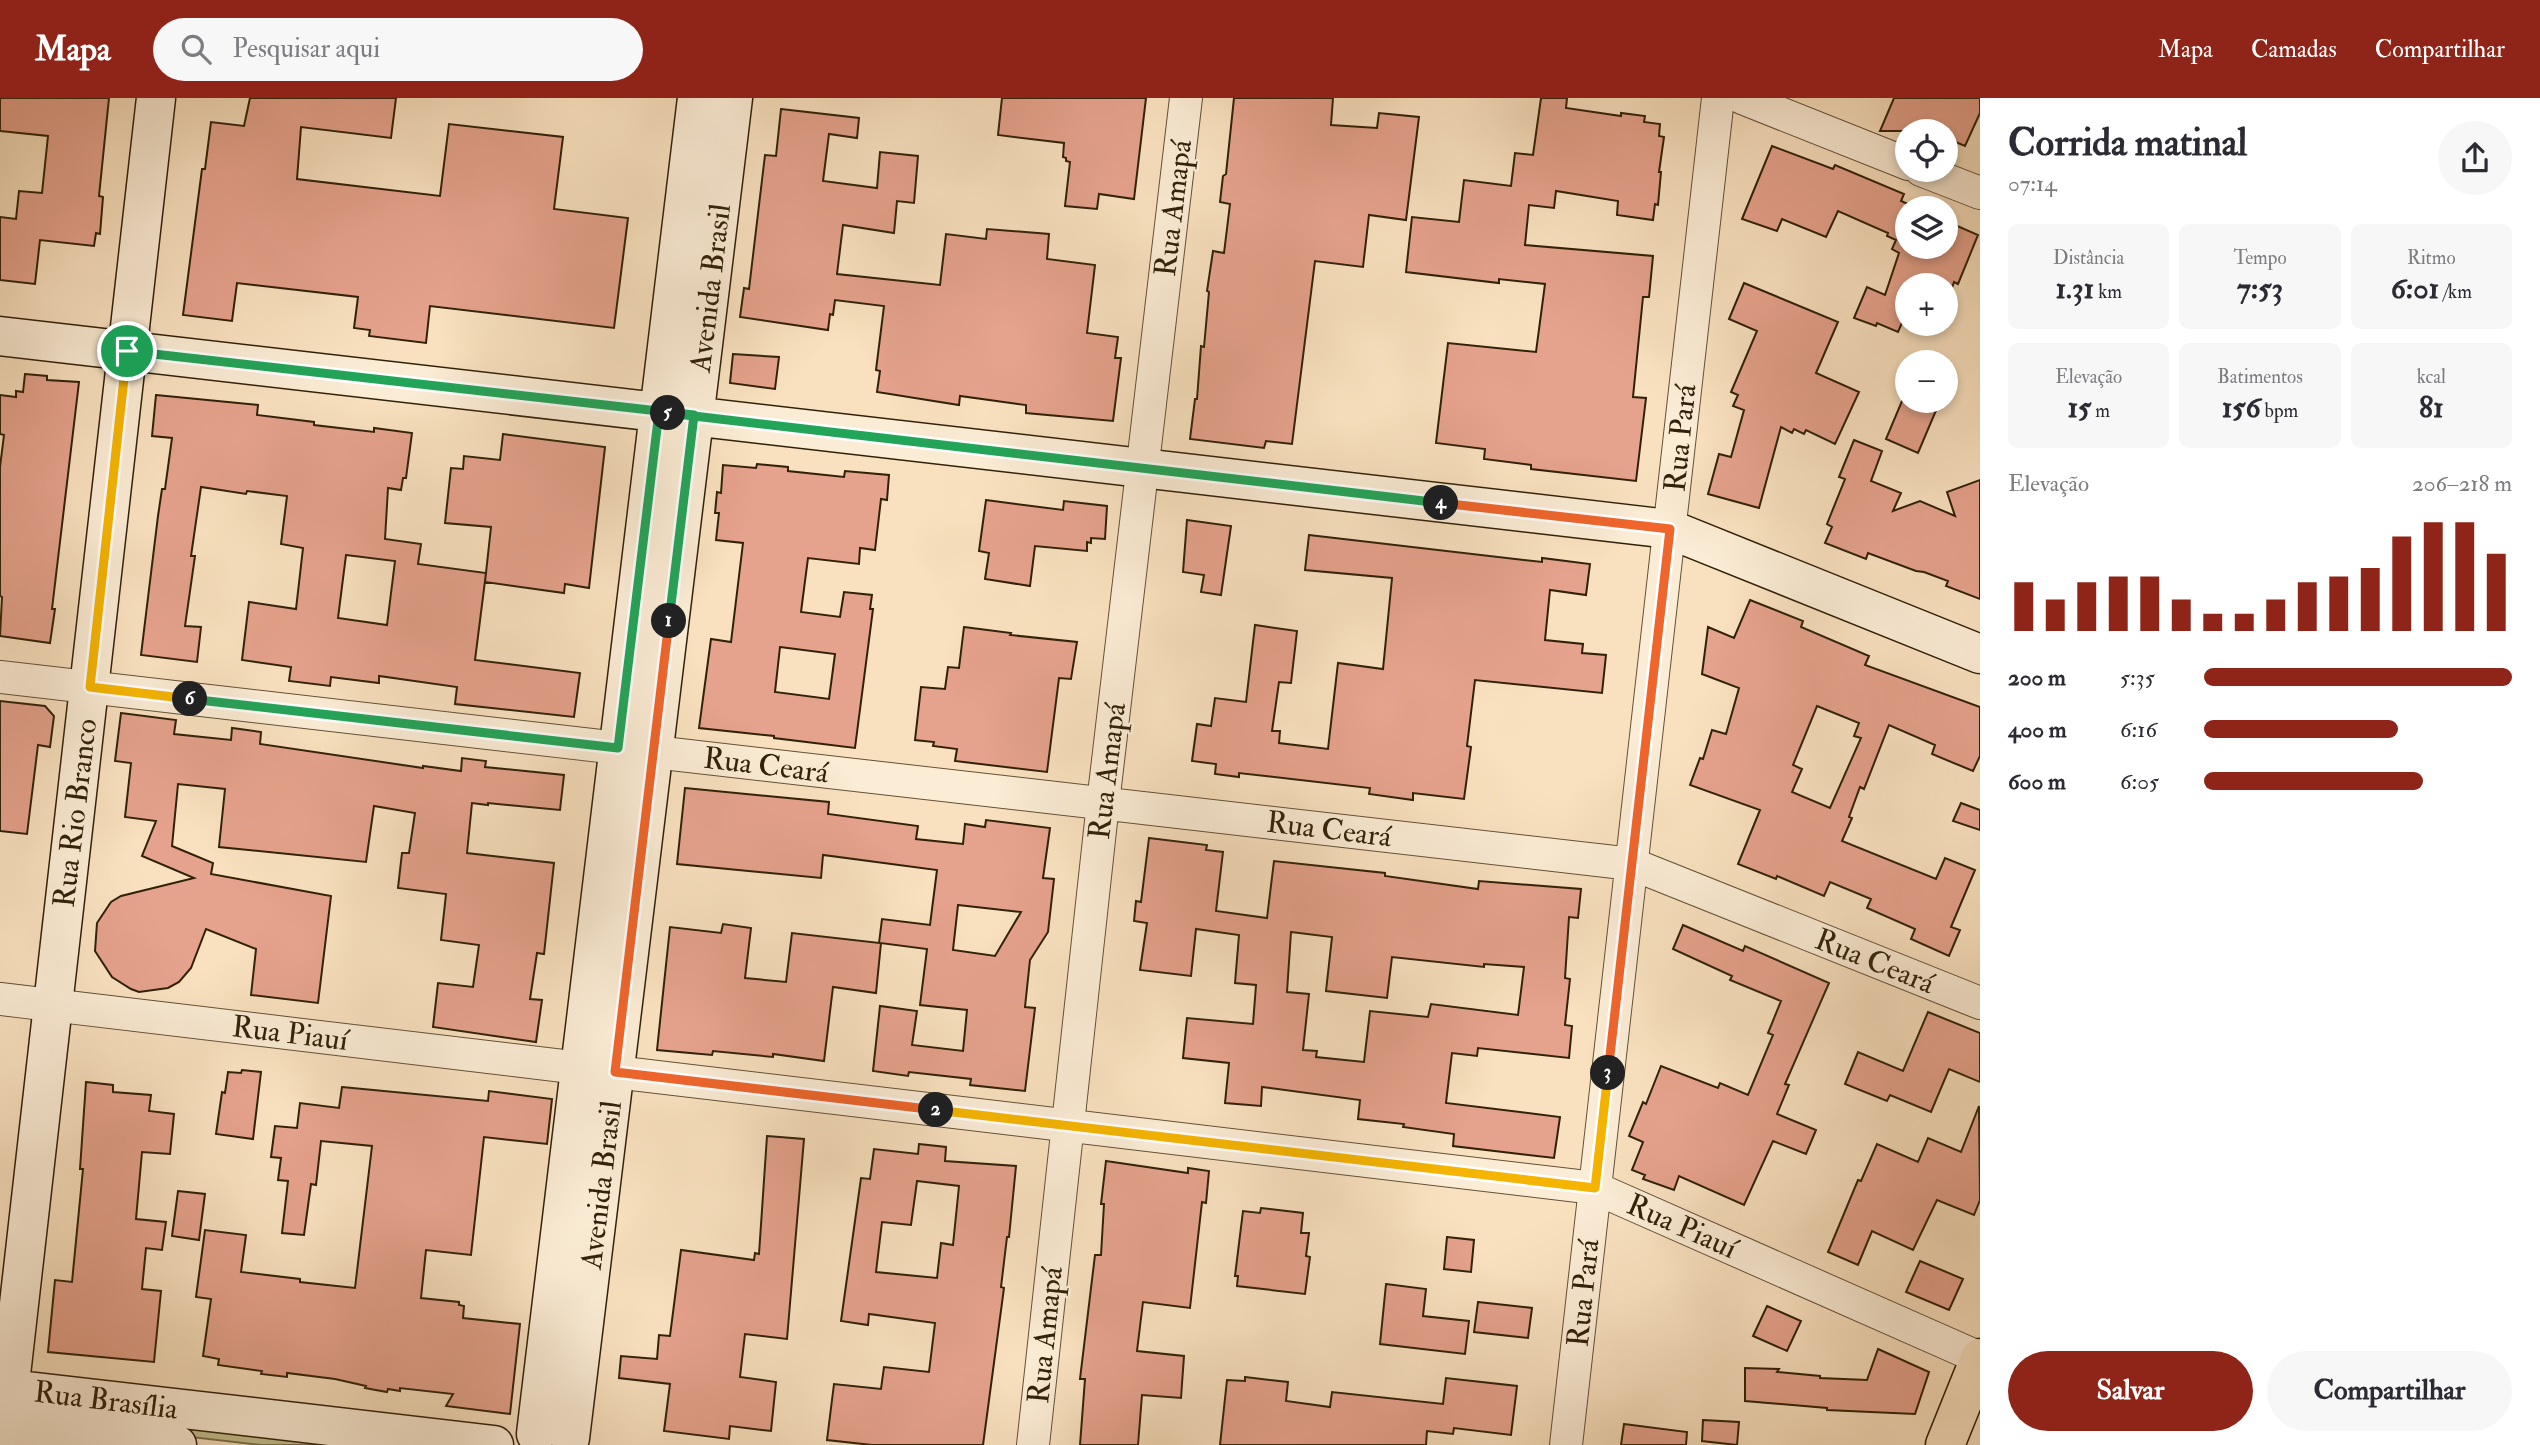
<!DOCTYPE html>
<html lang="pt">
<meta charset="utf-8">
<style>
body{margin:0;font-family:"IM FELL Double Pica",serif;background:#f7f7f7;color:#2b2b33;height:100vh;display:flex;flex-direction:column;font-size:26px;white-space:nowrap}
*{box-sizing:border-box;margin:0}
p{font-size:23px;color:#7c7c81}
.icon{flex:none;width:38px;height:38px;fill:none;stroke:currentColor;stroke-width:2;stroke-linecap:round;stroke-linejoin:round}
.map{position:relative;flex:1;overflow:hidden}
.sheet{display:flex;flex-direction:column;background:#fff;width:560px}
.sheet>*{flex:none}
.buttons{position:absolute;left:1895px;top:21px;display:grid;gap:14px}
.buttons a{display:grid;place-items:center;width:63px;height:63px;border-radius:50%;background:#fff;box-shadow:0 4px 10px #0003;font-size:35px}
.pin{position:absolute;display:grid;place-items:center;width:60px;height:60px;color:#fff;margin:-30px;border:4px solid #fff;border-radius:50%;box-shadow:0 2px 7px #0007}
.km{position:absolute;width:35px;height:35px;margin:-18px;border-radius:50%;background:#222;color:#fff;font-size:19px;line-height:35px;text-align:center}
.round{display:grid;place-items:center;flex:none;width:74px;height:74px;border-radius:37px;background:#f7f7f7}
.head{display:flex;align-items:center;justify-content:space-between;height:119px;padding:0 28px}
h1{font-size:38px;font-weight:700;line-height:52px}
.metrics{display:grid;grid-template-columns:repeat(3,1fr);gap:10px;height:119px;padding:7px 28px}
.metrics div{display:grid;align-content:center;border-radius:10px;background:#f7f7f7;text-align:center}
.metrics b{font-size:30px;font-weight:700}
.metrics small{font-size:19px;font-weight:400}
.metrics p{font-size:19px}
.chart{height:196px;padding:14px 28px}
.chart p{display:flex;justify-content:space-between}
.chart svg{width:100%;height:126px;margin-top:7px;stroke:#8f2418;stroke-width:6}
.action{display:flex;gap:14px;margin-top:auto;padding:14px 28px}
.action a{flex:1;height:80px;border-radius:42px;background:#8f2418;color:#fff;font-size:28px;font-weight:700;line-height:80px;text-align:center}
.action a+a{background:#f7f7f7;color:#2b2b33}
ul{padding:0 28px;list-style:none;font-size:23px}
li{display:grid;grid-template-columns:112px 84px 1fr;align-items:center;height:52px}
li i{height:18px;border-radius:9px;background:#8f2418}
header{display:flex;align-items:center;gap:42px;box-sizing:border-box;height:98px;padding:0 35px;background:#8f2418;color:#fff}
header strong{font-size:33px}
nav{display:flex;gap:38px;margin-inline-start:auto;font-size:24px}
.search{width:490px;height:63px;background:#f7f7f7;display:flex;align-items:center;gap:18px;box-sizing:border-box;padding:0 24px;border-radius:38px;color:#7c7c81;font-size:26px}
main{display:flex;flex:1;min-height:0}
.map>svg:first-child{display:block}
.green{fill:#c3c18e;stroke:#7a714c;stroke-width:2}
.building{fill:#e5a28c;stroke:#312109;stroke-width:2;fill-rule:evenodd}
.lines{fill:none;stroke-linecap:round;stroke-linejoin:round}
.street-casing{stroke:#635136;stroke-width:34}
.secondary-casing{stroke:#312109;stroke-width:41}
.primary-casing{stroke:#312109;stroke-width:41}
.street{stroke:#fbecd5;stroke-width:32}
.secondary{stroke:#fbecd5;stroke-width:38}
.primary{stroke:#f9e1bf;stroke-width:38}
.split-1-casing{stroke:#fff;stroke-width:14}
.split-2-casing{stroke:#fff;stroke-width:14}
.split-3-casing{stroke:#fff;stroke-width:14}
.split-4-casing{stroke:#fff;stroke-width:14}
.split-5-casing{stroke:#fff;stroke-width:14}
.split-6-casing{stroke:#fff;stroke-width:14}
.split-7-casing{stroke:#fff;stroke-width:14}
.split-1{stroke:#22a559;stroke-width:9}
.split-2{stroke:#f0652b;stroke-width:9}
.split-3{stroke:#f5b400;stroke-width:9}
.split-4{stroke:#f0652b;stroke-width:9}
.split-5{stroke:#22a559;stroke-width:9}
.split-6{stroke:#22a559;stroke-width:9}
.split-7{stroke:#f5b400;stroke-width:9}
.labels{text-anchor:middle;stroke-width:5;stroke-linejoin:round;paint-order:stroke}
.street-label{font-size:30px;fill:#312109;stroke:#fbecd5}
</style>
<header>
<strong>Mapa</strong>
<div class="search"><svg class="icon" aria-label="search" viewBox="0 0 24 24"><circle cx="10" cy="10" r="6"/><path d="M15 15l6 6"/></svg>Pesquisar aqui</div>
<nav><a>Mapa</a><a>Camadas</a><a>Compartilhar</a></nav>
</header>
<main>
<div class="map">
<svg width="1980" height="1347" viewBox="0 0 1980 1347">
<rect width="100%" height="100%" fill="#f9e1bf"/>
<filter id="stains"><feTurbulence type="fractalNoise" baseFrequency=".00286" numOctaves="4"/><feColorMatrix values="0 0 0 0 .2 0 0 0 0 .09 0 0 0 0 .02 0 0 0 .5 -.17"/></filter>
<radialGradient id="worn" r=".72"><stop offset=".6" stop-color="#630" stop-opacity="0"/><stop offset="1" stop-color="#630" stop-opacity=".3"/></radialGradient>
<path class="green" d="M74,1314L381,1347H261L87,1327Z"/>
<path class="building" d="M0,0H109L99,98L103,99L100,136L96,135L94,148L40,142L35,186L0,182V119L16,121L19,93L42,95L48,38L0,33Z
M250,0H396L391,40L301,29L297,81L440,98L449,26L563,39L554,111L628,120L614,230L430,208L426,245L369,238L370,232L354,230L358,199L237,185L232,223L183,217L202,71H205L211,24L244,28Z
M1002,0H1146L1134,101L1099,96L1097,111L1065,108L1070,64L1066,63V60L1063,59L1064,45L998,37Z
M1234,0H1333L1331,27L1377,30L1379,15L1419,19L1406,122L1369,117L1363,169L1315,163L1292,346L1266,343L1264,350L1190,341L1195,301H1197L1201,248L1204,249L1209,194L1207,193L1213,153L1224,155L1230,106L1220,104L1223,78L1226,76Z
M1541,0H1567L1566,10L1621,18V15L1645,18L1644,24L1660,26L1659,38L1664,39L1659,74H1661L1658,107L1655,106L1653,122L1617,117L1618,103L1556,93L1554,110L1529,107L1525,147L1653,158L1649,199H1643L1633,299L1646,300L1636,383L1531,371V367L1484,361L1485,351L1436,345L1448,245L1536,254L1545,186L1499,181V185L1406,174L1412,119L1459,124L1464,82L1511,88L1515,55L1533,57Z
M1894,0H1980V15L1965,48L1946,40V33H1880Z
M781,11L859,20L857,40L829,36L823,83L877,90L880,54L918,58L914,105L897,103L894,135L843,127L837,176L940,187L946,136L986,141L987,131L1049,136L1047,161L1095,167L1087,235L1118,239L1115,260H1121L1113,323L1026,315V307L960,298L959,307L877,294L880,273L876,272L884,208L835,202L833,217L830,216L828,232L740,219L744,190L749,191L765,57L776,58Z
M1772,48L1833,71L1835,67L1904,96L1901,103L1917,110H1908V149H1946V123L1978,137L1958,186L1954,184L1951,193L1946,191V187H1937L1920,181L1917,187H1908V211L1898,234L1877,225L1876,228L1854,220L1867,189L1885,197L1899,155L1892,151L1896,142L1887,138L1888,135L1838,113L1826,139L1782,121L1777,133L1742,121Z
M1744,185L1838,224L1816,275L1859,294L1835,346L1806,332L1804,336L1794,331L1792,335L1781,329L1759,410L1708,396L1719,356L1731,359L1744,312L1733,308L1738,297L1731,294L1757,233L1729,221Z
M733,256L779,259L775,291L730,285Z
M25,276L47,278V282L79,284L52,511H55L50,545L0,538L2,499L0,498V369L4,337L0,336V297L16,299V293L23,294Z
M156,297L258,307L257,317L314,324V327L374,334V330L412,335L406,380H403L401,392L388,390L385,441L421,446L418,466L486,475L475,562L580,575L574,619L455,606L457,589L379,578V585L331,579L330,588L289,583L291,569L242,562L249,504L296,511L303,450L281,446L287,398L247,393L246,396L201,389L191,458H195L185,528L201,529L197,564L141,557L158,418L162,391H165L172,340L152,338ZM346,457L395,463L387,527L338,520Z
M1902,303H1940L1918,355L1886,341Z
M503,336L605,349L589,490L565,486L564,495L485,484L491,429L445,425L451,370L463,371L464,358L500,362Z
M1854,342L1882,353L1871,383L1901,395L1893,413L1920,403L1955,418L1947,394L1980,382V501L1946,488L1948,483L1924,474L1916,473L1868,455L1866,461L1825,445L1832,429L1827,426L1845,381L1839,379Z
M757,366L788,369V373L844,379L845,373L889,377L887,402L881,401L875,452L860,450L859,466L808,460L801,514L840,519L844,494L872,497L870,511H873L855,650L774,640V638L699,630L711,541L731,544L743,445L716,442L719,415H715L717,394L721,395L723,367L756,370ZM780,549L835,556L829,601L775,594Z
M986,402L1063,412L1064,403L1107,408L1105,441L1091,440V445L1087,444V453L1035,448L1030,488L985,481L989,455L979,453Z
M1187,422L1231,428L1221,497L1201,494L1204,477L1183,474Z
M1309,437L1542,464V460L1590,466L1586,497L1550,492L1545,542L1583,546L1582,555L1606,557L1602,595L1475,582L1467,648L1471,649L1464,701L1413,695V702L1369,696L1370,690L1239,675V679L1215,676L1216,666L1192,663L1197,626L1211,628L1215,600L1246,604L1255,527L1297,533L1291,585L1279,584L1272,633H1280L1279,645L1328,651L1338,565L1383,571L1392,480L1305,472Z
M1750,502L1803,523L1801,529L1869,558L1865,567L1980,609V658L1973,673L1932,656L1935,647L1889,627L1864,691L1860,689L1849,719L1852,720L1842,743L1936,781L1945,760L1975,772L1951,829L1960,832L1949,858L1911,841L1915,831L1867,810L1871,801L1830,784L1824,798L1777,778L1776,781L1738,766L1760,712L1690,687L1700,660L1703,661L1712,632L1726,636L1739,590L1702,576L1708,529L1734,540ZM1817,608L1859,625L1854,638L1861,640L1830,710L1792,694L1802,671L1793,667Z
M964,529L1011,535L1010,537L1077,544L1071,581L1059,580L1047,674L955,663L957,651L933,648L934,644L915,642L921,589L945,591L948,569L959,570Z
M0,603L45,608L54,618L50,649L38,647L27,736L0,733Z
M121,615L176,622L174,636L231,642L232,630L261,634L260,646L423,670V668L461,673L462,660L486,663L485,669L564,677L560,712L488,705V707L472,705L467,755L554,765L544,856L537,855L530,901L542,902L536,944L433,929L438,885L473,889L479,847L441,842L446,796L398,790L402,755H409L415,715L374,708L366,764L219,749L225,691L178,686L172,748L213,765L211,776L331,798L318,905L251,897L256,851L206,831L191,870L179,884L168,890L139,894L131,891L112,879L95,853L97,825L111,804L121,798L194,780L142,758L156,723L125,719L131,665L115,663Z
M685,690L829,704L828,716L918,728L916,741L963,746L965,726L985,729L986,722L1050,730L1043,780L1054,781L1048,834L1030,862L1025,909L1035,910L1025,993L970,987L971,981L909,974L908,978L873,973L880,908L917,913L912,947L963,953L967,912L920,907L927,851L881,845L876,895L833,889L824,963L773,956V959L713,953L712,957L657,952L670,829L721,835L723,826L751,830L745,880L786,884L792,835L879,845L882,821L930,827L937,772L823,757L821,780L677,766ZM958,807L1021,814L995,858L953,852Z
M1961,705L1980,712V732L1953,723Z
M1149,740L1207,747L1206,752L1223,754L1216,813L1267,820L1274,763L1385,775V778L1478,791L1479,783L1581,791L1578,820L1569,819L1565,880L1570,881L1565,927L1572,928L1569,960L1478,950L1477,958L1452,955L1446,1005L1560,1019L1554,1060L1453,1048L1454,1036L1403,1029L1404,1026L1358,1021L1360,1002L1262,989L1261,1008L1225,1005L1229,965L1183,960L1187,920L1253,926L1256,887L1235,885L1239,837L1196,831L1191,878L1140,872L1147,825L1134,823L1136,803L1141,804ZM1291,834L1332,839L1326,893L1387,900L1392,859L1484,869V866L1524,869L1518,917L1431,906L1428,919L1370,913L1364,964L1316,959L1317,953L1303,952L1309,896L1287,894Z
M1683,827L1743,853L1745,848L1829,885L1785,986L1789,987L1777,1016L1816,1032L1806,1056L1773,1043L1744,1107L1679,1078L1674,1092L1643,1081L1645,1077L1632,1072L1643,1044L1629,1038L1643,1004L1646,1006L1661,968L1718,990L1720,985L1748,997L1773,937L1768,935L1781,903L1730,882L1732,878L1673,851Z
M1928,914L1980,935V984L1949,971L1931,1014L1890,997L1887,1003L1845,986L1858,954L1903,973Z
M242,972L261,974L253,1041L216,1036L222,994L225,995L228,974L241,975Z
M86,984L113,987V994L151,997L149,1013L174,1016L170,1056L142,1054L136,1121L166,1124L162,1152L146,1150L142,1191L161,1193L154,1264L48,1254L55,1182L72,1184L83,1071H80Z
M342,989L488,1003L489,993L552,1001L547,1046L484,1039L471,1157L426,1152L421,1200L459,1204V1207L464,1208L463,1220L520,1226L510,1316L446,1308L453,1296L400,1290V1293L388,1291L387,1294L365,1290L366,1288L335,1281L287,1275V1279L261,1276L262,1273L218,1267L219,1261L203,1258L211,1201L196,1199L205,1132L246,1137L241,1174L300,1181V1184L355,1190L372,1048L321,1043L316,1087L311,1086L304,1137L282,1135L288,1083L278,1082L281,1060L271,1059L275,1028L297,1030L300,1005L339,1010Z
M1979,1008L1980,1102L1974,1117L1937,1102L1913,1152L1872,1133L1858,1167L1828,1154L1858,1082L1861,1083L1877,1046L1918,1064L1928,1040L1961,1054Z
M767,1038L804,1041L787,1241L745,1236L740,1279L776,1284L771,1333L730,1328L729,1341L664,1333L670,1286L619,1280L621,1258L657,1261L659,1237L670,1238L681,1152L754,1162L755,1155L759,1156Z
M919,1046L946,1049L945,1063L1016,1068L1009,1139H1007L1001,1189L1004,1190L983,1347H872L827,1342L834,1286L881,1291L884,1269L929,1274L935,1225L869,1216L868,1227L841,1223L861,1080L870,1081L874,1051L918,1056ZM917,1083L959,1088L953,1147L941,1145L937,1180L876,1174L882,1124L911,1127Z
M1106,1063L1188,1075V1070L1209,1073L1206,1105L1202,1104L1190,1210L1143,1204L1137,1253L1184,1258L1181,1300L1142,1297L1138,1347H1080L1085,1281H1080L1095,1157H1101L1104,1106H1101Z
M178,1093L205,1096L199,1142L172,1138Z
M1261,1110L1303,1115L1301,1135H1309L1306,1158L1310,1159L1305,1196L1237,1188L1238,1178H1235L1243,1113L1260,1115Z
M1447,1139L1474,1142L1471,1174L1444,1171Z
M1920,1163L1963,1181L1949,1212L1906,1194Z
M1386,1186L1426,1191L1423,1218L1469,1223L1465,1256L1380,1246Z
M1478,1204L1532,1210L1528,1240L1474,1234Z
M1767,1208L1801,1223L1787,1253L1753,1238Z
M1878,1251L1929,1274L1915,1316L1827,1312V1310L1745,1303V1270L1779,1271L1777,1274L1820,1278V1280L1867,1282Z
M1245,1279L1288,1284L1286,1303L1330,1309L1332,1294L1443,1306L1446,1280L1517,1288L1511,1337L1454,1330L1453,1336L1427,1333L1426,1347H1220L1227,1282L1245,1283Z
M1703,1322L1739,1324L1737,1347L1702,1343Z
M1624,1326L1687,1334L1686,1347H1621Z"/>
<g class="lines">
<g class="street-casing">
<path id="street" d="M1742,0L1908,66
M1921,72L1980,95
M0,579L618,650
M654,654L1632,766L1980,905
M0,901L580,970
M615,974L1595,1090L1980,1260
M1033,1347L1103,705L1186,0
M1566,1347L1718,0"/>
</g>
<g class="secondary-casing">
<path id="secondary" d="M0,238L1669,431L1980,556
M10,1291L494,1347
M6,1327L177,1347
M536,1336L697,0
M570,1340L733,0
M3,1347L156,0"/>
</g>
<g class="primary-casing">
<path id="primary" d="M1945,1347L1980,1260"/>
</g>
<use href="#street" class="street"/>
<use href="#secondary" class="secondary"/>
<use href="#primary" class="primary"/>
</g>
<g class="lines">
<g class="split-1-casing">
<path id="split-1" d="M127,253L694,317L669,523"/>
</g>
<g class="split-2-casing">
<path id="split-2" d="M669,523L615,974L936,1012"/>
</g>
<g class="split-3-casing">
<path id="split-3" d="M936,1012L1595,1090L1608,975"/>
</g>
<g class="split-4-casing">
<path id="split-4" d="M1441,405L1670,431L1608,975"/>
</g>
<g class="split-5-casing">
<path id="split-5" d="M668,315L1441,405"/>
</g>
<g class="split-6-casing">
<path id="split-6" d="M190,601L618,650L659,314L668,315"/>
</g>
<g class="split-7-casing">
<path id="split-7" d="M127,253L90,589L190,601"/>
</g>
<use href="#split-1" class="split-1"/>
<use href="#split-2" class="split-2"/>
<use href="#split-3" class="split-3"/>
<use href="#split-4" class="split-4"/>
<use href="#split-5" class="split-5"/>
<use href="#split-6" class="split-6"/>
<use href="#split-7" class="split-7"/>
</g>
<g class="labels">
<g class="street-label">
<text transform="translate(1173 110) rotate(-83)" y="10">Rua Amapá</text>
<text transform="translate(710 190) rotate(-83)" y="10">Avenida Brasil</text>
<text transform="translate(1680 340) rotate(-84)" y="10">Rua Pará</text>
<text transform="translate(766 667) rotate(7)" y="10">Rua Ceará</text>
<text transform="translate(1107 673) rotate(-83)" y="10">Rua Amapá</text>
<text transform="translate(75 715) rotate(-83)" y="10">Rua Rio Branco</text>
<text transform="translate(1329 731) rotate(7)" y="10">Rua Ceará</text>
<text transform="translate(1875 863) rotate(22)" y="10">Rua Ceará</text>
<text transform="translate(290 935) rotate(7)" y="10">Rua Piauí</text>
<text transform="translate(601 1087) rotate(-83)" y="10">Avenida Brasil</text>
<text transform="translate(1682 1128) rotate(24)" y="10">Rua Piauí</text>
<text transform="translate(1583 1195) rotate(-84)" y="10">Rua Pará</text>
<text transform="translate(1045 1237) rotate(-84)" y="10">Rua Amapá</text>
<text transform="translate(106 1302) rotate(7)" y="10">Rua Brasília</text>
</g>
</g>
<rect width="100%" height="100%" filter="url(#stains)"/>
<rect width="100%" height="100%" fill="url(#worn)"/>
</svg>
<div class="buttons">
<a><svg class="icon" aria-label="locate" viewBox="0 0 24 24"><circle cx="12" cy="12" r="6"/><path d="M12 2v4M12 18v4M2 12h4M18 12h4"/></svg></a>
<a><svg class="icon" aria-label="layers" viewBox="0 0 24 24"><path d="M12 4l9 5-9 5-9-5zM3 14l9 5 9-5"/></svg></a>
<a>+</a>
<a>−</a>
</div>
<div class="pin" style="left:127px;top:253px;background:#1e9e55"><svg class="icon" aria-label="arrive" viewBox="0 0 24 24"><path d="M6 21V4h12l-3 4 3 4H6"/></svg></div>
<b class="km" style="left:669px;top:523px">1</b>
<b class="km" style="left:936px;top:1012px">2</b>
<b class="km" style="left:1608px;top:975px">3</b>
<b class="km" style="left:1441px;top:405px">4</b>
<b class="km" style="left:668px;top:315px">5</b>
<b class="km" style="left:190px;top:601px">6</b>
</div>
<section class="sheet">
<div class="head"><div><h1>Corrida matinal</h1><p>07:14</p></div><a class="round"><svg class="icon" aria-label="share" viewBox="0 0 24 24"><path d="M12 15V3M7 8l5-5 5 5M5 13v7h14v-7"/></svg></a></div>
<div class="metrics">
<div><p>Distância</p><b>1.31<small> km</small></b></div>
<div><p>Tempo</p><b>7:53</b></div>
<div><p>Ritmo</p><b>6:01<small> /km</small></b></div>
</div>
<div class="metrics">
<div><p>Elevação</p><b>15<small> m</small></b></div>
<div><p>Batimentos</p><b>156<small> bpm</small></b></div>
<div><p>kcal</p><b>81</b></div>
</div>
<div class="chart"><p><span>Elevação</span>206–218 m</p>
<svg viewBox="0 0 160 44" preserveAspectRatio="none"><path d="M5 44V27M15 44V33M25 44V27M35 44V25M45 44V25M55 44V33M65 44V38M75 44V38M85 44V33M95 44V27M105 44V25M115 44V22M125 44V11M135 44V6M145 44V6M155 44V17"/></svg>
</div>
<ul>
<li><b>200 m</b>5:35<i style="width:100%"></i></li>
<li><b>400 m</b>6:16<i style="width:63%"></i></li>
<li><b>600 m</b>6:05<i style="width:71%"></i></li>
</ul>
<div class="action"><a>Salvar</a><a>Compartilhar</a></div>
</section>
</main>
